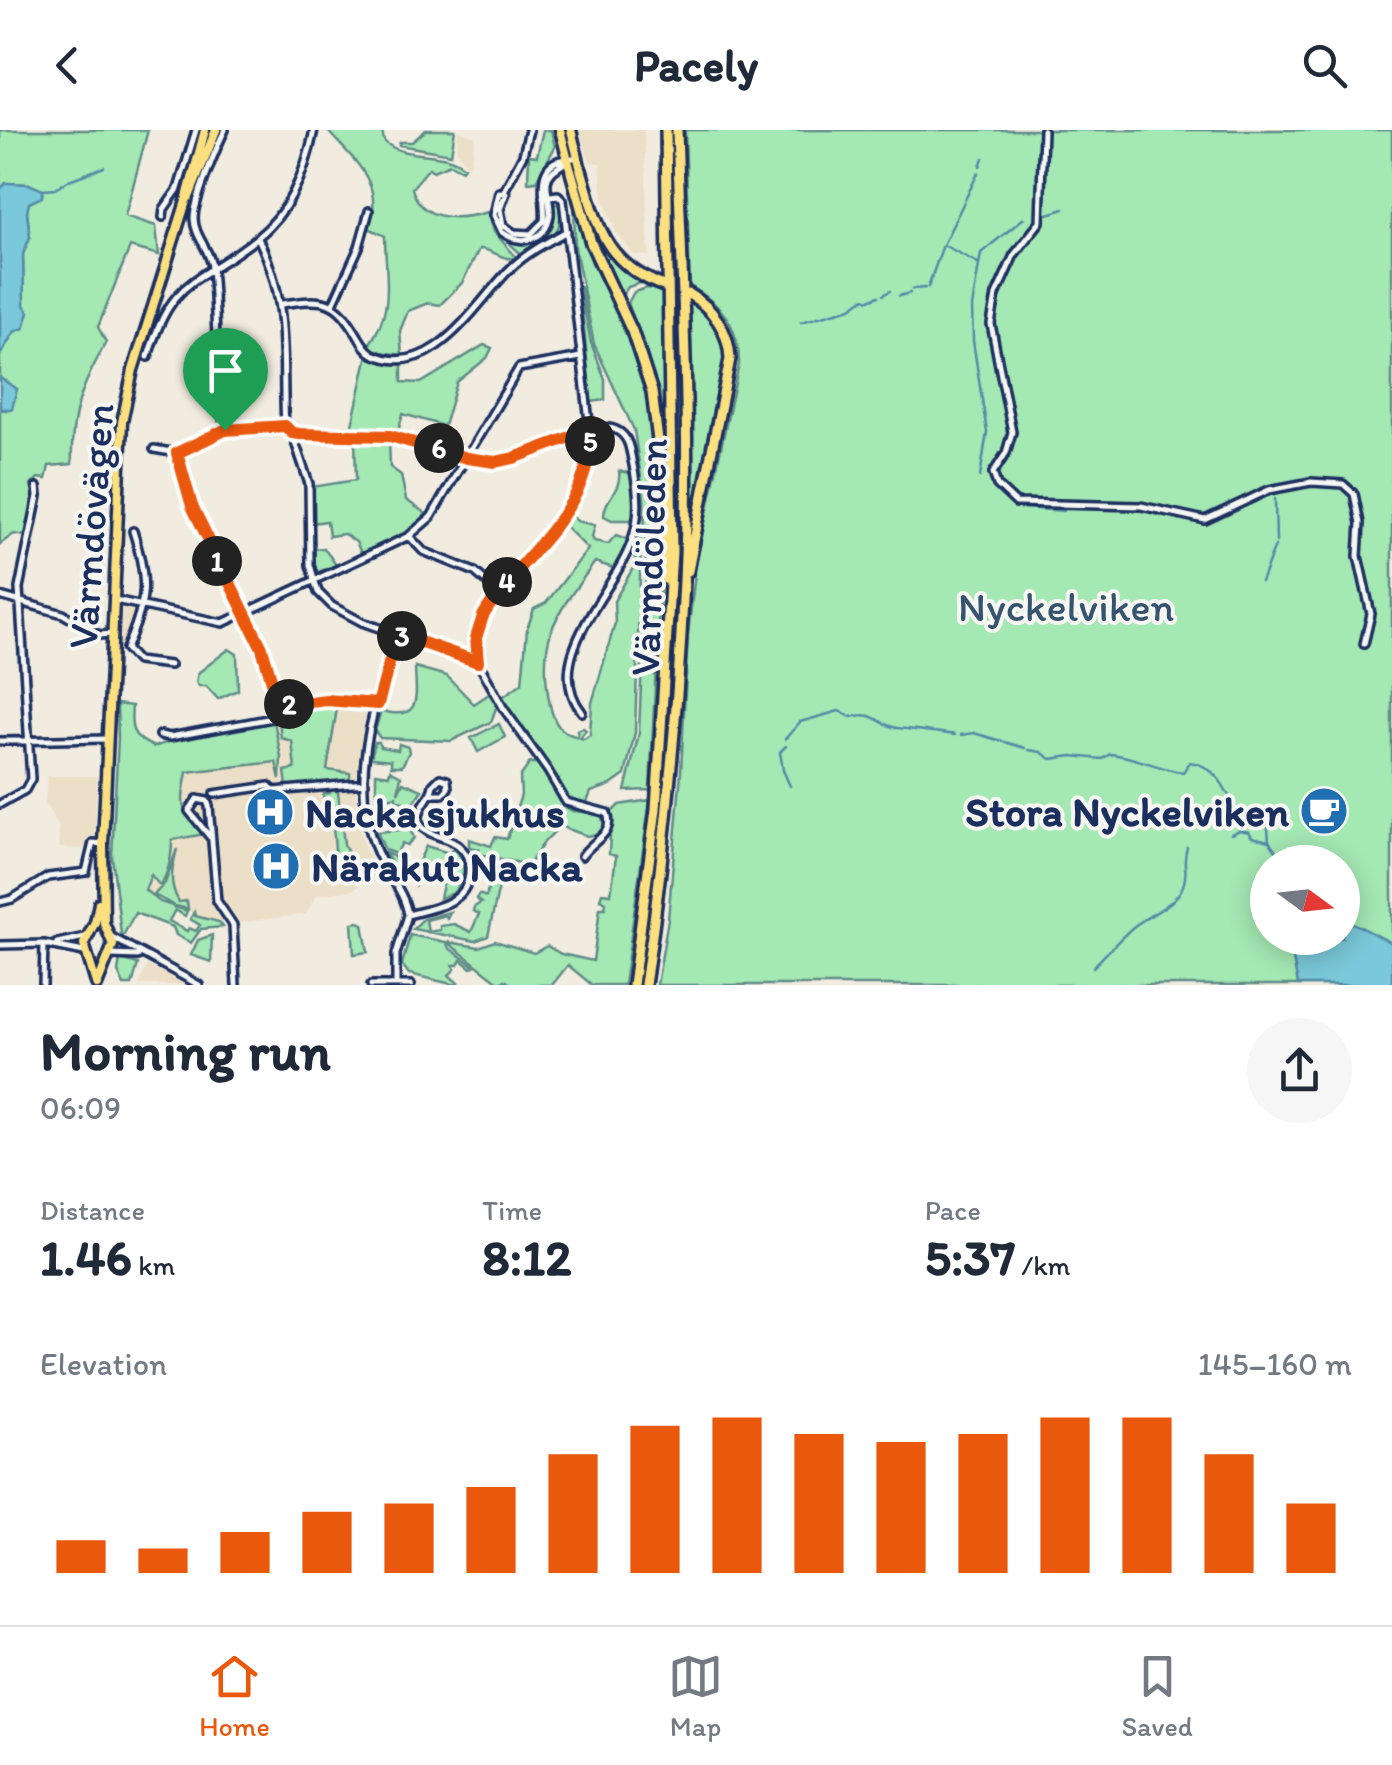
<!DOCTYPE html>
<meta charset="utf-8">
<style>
body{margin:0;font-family:Itim,sans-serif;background:#f6f6f7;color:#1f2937;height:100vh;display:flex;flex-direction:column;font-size:38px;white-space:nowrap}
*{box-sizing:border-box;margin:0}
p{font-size:32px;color:#747a83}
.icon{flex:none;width:55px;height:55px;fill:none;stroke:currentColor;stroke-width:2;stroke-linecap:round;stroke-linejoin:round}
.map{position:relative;height:855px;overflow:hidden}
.sheet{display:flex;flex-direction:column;background:#fff;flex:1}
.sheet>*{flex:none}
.needle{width:65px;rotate:105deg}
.controls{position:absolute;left:1250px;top:715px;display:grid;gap:20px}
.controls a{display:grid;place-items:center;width:110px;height:110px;border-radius:50%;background:#fff;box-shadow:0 5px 25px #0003;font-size:50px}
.pin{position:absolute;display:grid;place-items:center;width:85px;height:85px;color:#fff;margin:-102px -42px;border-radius:50% 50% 50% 0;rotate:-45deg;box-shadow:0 0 10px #0007}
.pin .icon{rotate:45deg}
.km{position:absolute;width:50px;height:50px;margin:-25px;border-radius:50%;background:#222;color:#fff;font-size:28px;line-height:50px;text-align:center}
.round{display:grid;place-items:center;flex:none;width:105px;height:105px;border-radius:52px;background:#f6f6f7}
.head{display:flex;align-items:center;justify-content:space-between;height:170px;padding:0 40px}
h1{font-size:55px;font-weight:800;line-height:75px}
.figures{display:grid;grid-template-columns:repeat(3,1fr);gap:15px;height:170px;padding:10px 40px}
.figures div{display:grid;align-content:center}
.figures b{font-size:50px;font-weight:800}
.figures small{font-size:28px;font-weight:400}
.figures p{font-size:28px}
.chart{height:280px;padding:20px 40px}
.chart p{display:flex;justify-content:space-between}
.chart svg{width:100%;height:180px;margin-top:10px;stroke:#ea580c;stroke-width:6}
header{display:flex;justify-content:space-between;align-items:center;height:130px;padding:0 40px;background:#fff;font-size:45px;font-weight:800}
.menu{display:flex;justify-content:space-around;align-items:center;height:140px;border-top:2px solid #e0e1e3;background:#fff;font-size:28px;color:#747a83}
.menu a{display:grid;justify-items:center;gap:5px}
.menu .on{color:#ea580c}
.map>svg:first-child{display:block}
.built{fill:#ecdfc8}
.green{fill:#a4e8b3;stroke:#608c88;stroke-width:2.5;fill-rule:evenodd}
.water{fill:#7ac8d9;stroke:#548ba8;stroke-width:2.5}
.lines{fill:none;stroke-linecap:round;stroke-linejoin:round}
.stream{stroke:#548ba8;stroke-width:2.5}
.minor-casing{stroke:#1b2f5e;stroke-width:12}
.major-casing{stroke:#1b2f5e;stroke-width:15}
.highway-casing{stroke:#1b2f5e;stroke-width:16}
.minor{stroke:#f6f6f2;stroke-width:5}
.major{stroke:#fce080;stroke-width:8}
.highway{stroke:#fce080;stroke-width:9}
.route-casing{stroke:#fff;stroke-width:20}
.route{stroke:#ea580c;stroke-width:12}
.labels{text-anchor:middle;stroke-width:8;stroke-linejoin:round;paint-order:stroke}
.street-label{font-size:42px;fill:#1b2f5e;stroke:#f6f6f2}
.park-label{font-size:42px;fill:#36546f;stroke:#f6f6f2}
.poi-label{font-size:42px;font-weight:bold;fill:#1b2f5e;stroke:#f6f6f2;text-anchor:start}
</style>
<header><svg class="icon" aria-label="back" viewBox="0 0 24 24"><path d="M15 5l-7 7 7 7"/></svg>Pacely<svg class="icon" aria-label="search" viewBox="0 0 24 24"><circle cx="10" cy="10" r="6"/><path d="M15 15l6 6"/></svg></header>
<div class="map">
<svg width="1392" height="855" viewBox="0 0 1392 855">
<rect width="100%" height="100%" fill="#f1ecdf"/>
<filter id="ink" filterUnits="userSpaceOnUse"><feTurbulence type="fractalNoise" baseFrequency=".01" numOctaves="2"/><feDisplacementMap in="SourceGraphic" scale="20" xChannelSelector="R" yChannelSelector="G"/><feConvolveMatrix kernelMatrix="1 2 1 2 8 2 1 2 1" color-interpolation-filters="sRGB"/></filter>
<g filter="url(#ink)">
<path class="built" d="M579,0H644L649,126L634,125L616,102L603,67L600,33L590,32Z
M458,1L475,7L471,33L468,36L457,21Z
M127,476L146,480L129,517L119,516L122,479Z
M338,572L362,576L366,580L357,640L356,686L365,719L385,750L360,754L353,760L316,765L306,784L237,793L208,791L145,760L171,710L197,695L186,686L182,671L187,642L186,606L274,591L284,577Z
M47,646H97L94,719L60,718L58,696L45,673Z
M147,836L166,844L185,855H139Z"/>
<path class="green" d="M0,0H148L125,86L156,96L159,125L130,117L98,197L106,212C82,258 70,281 72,334L49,336L46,349L38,348L31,355L35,368L26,406L14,404L0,414V279L6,280L17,259L0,248V225L14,202L24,176L23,124L30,107L27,82L29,54L6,53L0,60Z
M327,0H382L384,11C403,31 443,18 464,37L462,40L450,34L433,41L429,38L412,58C421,93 460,90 488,82L494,102L517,128C501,131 494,119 479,119L462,153L440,175L428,173L408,181L400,201L402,225L373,221L368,216C396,178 385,148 385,106L369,98C385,52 354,31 327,0Z
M426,0H455L451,24L399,15L400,12H412Z
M543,0H551L555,17L536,51L528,52L529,25L537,26Z
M685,0H1392V855H657L668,789L681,642L688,504L696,434L739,234C739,196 722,174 690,156ZM1268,732H1342V808H1268Z
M574,72L592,133L628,204L642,242L654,308L660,451L650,660L625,661L639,603L646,432L644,368L634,300L594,214L575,118Z
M583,73C598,107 611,131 643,152L628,157L620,169L595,117Z
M554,74H559C565,108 547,109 522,125L505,109C533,123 554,103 554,74Z
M580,155L591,213L605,249V270L591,272Z
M647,158L665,161L666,378L657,261L647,224L628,173L634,162Z
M689,169L718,199L726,224L723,254L691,400Z
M484,215L492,218L487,228L457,252L444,296L403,284L397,305L351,300L368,224L402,232V252L421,253Z
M355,306L389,309L390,337L401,345L406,370L428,385L416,399L362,425L356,412L344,404L329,406L327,391L312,393V357L356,350Z
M619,341L631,343L636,370L632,390H612L604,386C604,368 622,361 619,341Z
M570,383L577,391L595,395L592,407L594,411L608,414L616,405L629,410L613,438L595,432C556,485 536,507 550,575C554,593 559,602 578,607L577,600L583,598L586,600L580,608L584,609L590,605L592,573L615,493L614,471L636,433L634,425L640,407L641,414L635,602L625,645L611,655L591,662L586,675L578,674L561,661L553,641L501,568L522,553L527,499L534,479L546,473L588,419L562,393Z
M324,418L336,435L318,442L314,438L312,419Z
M229,519L237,524L238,560L218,569L206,556H199L196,552L198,543Z
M415,537L447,546L474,574L489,564L497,575L491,592L451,611L380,608L375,601L381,581C422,591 416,569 415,537Z
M322,572H338L327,640L350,643V650L287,656L285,641L295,639L292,611L281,608L279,590L284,577Z
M117,574L132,576C130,599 131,607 154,617L186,606L274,591L281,627L280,649L276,632L187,642C180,680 180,677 205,704L172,710C172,727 169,742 160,756L151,745L145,760L160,772L187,781L185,786L175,780L169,791L187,801L189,798L196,801L200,795L190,789L194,782L195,786L219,792L223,797L201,799L191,813L176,805L173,797L135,783L123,806L121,804L112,726L118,608Z
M499,594L505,607L478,622L471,608Z
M375,612H379L380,617L398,620L399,614L408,617L409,622L402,636H391V630L371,628Z
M530,633H540L565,677L573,681L601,684L604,695L602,703L587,706L560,696L544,712L529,735L479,724V719L469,717V709L491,716L495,707L507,709L521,665L520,647Z
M390,640L401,646L398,663L403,652L422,660L411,676L396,669V666L382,669L376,677V643L389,645Z
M329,658L338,662L344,714L353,734L346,739L333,721L335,720L331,673L324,671L323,664L330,663Z
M650,670L624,855H592L568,835L552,855H512L505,850L500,853L447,812L479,817L495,811L534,823L547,816L561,824L593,831L600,778H605L606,772L600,769L602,763L611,764L616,726L609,724L611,683L619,675Z
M410,699L414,708L407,715L402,713L396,724L385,720L377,702Z
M426,716L449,723L454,718C468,732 466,750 452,764L440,768L443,755L421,746L417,735Z
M177,719C172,739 168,753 179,772L187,771L188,779L175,776L154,765L165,753Z
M385,723L393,726L399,734L415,736L419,746L415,756L409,750L404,753Z
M488,731L504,734L488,806L475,811L413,799L423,789L450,782L447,788L446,785L426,790L428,802L440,800V796L454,794L471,802L479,784L473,781L474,777L481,773L476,769L479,764L486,767L493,738L487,737Z
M359,792L363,794L368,822L354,824L352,793Z
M212,805L211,832L191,825L198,810Z
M410,805L446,812L449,818L474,836L471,838L461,830L458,835H453L455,839L449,845L458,853L456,855L409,844L402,835Z
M120,829L138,834L132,855H124L118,842Z"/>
<path class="water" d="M6,53L29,54L43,60L42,67L29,73L27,82L30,107L23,124L24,175L29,182L24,198L14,202L0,225V60Z
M0,248L17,259L12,279H0Z
M1343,788L1392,813V855H1298L1289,808H1342Z"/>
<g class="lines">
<path class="stream" d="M980,36L983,28
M69,50L104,37
M43,60L55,59L68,51
M1048,84L1064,79
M945,116L978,133
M928,157L943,115L978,43
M912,159L925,158
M883,165L890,161
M899,166L910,163
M801,192L851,178L865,168L869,170L879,166
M980,347L987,302L973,211L972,177L981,123L1024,88
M1275,369L1276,412
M1025,378L1064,381
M1261,452L1275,416
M961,605L974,603L1025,618
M785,609L800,592L839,581L851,587C875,580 878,595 897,598C916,600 936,602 955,605
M786,616L780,622L783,640L790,656
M1029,620L1041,622L1051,629L1072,626L1102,629L1110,624C1135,626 1158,639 1183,642L1190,632C1219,636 1228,664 1239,687H1267L1269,711
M1231,704L1240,700L1249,702L1252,707L1269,711L1284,732
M1093,837C1106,824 1119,809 1133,797C1150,783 1182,774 1185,748C1187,735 1182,734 1187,717"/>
<g class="minor-casing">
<path id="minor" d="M1043,0L1040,92L1014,125L996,165L991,194L1012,302L1006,323L993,343L997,355L1016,373L1141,376L1205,390L1269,360L1311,352L1343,354L1354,364L1360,393L1358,426L1371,484L1364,514
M569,30C560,37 549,40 547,52C546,63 551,74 550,85C547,111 520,116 502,102L494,85L499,62L506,63L500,79L503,95L514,103L531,104L544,91C547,73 533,36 561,30C566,28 572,29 578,27
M504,61L523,25L529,0
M543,67L558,65L563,70L589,292V324L578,366L483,486L476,508L478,532L504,579L548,641L566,672L607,683C615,705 593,709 582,726
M163,87L164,79L178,59L196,0
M258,108C291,175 281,225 285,297
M282,174C325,168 336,168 358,206C362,213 366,220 373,224C432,252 476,173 509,140C525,124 547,112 567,101
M333,174L359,117L369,81
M148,227C172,144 199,155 258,107C291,81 306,40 314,0
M225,300C215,246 217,193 212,138C211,120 194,107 194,88C194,72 217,16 225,0
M292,303L309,354L310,435L318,462L332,476L362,492L478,532
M154,319L177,323
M177,323L225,300L285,297L292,303L300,304C330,303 362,301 391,307C420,313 478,335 503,332C531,327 593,285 618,301C630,308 630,322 633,335C638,361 641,384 632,410C616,461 539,528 582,582
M177,323L199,393L262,518L279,576L326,570L378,574L397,504
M133,401C149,452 147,470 126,519L137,531L170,535
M409,406L423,421L475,442L498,462
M0,466L63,484L99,505L112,504
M115,470L223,493L409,406L431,387L519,238L581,227
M373,585C361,631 358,686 381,730C391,749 405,764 408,785
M160,605L170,607L278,587L279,576
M0,611L107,609
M214,664L269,656L274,661L365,653
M0,674L25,660L31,649L19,458L38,366L37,357
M210,707L189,681L197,669L207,671L209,676L217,771L233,795L236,855
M0,772L12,769L48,747L86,742L93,713L103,714
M110,806L199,855
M57,813L85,807
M0,815L44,814L84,822
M110,825L138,826
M43,855L44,814
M371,855H411
M396,855V824L408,785C436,777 471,774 469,737C469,728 466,722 459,716C446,705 429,708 419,693C417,675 431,670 433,655L440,648L447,650L448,658L443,664H432"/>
</g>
<g class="major-casing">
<path id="major" d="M560,0L571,42
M571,0L581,40
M189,67L216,0
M96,853L84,814L95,792L99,773
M97,855L113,815L104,793L103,714L122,292L133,240L186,71L205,0"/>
</g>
<g class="highway-casing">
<path id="highway" d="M581,40C598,97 604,134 666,157
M571,42L591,113L632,201L652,262L659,319L665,449
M688,441L730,229C729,201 713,178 689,164
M633,855L656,679L672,422L666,0
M645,855C664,728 676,599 683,470C692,314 682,156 677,0"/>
</g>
<use href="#minor" class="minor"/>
<use href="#major" class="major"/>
<use href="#highway" class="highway"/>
</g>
</g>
<g class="lines" filter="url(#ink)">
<g class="route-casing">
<path id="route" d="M285,296L292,303L300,304L390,306L467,328L495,332L514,328L589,300C596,379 519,425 483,486L476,508L478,532L397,504L378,574L326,570L279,576L262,518L192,376L177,323L225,300Z"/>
</g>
<use href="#route" class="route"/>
</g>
<defs>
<g id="cafe-disc" transform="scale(2.5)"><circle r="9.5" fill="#1f6fb2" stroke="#f6f6f2"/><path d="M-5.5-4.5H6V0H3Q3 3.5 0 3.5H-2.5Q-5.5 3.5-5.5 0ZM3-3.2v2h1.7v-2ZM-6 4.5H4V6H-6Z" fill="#fff"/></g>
<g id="hospital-disc" transform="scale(2.5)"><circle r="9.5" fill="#1f6fb2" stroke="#f6f6f2"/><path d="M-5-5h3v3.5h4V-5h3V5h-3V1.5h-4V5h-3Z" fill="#fff"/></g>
</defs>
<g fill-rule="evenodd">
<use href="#cafe-disc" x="1324" y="681"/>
<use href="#hospital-disc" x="270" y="682"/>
<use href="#hospital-disc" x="276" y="736"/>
</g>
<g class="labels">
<g class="street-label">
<text transform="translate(90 396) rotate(-86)" y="15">Värmdövägen</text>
<text transform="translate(648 427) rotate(-88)" y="15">Värmdöleden</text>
</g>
<g class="park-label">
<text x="1066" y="491">Nyckelviken</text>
</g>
<g class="poi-label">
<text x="1289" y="696" text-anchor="end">Stora Nyckelviken</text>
<text x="305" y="697">Nacka sjukhus</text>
<text x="311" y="751">Närakut Nacka</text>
</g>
</g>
</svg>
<div class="controls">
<a><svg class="needle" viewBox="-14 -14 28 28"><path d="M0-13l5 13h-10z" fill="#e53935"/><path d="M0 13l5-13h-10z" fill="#747a83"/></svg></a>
</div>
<div class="pin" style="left:225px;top:300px;background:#1e9e55"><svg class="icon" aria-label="arrive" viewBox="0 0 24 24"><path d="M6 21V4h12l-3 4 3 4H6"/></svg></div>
<b class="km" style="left:217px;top:431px">1</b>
<b class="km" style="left:289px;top:574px">2</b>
<b class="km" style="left:402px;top:506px">3</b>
<b class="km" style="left:507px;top:452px">4</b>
<b class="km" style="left:590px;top:311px">5</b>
<b class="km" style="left:439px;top:318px">6</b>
</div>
<section class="sheet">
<div class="head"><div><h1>Morning run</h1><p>06:09</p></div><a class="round"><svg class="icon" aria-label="share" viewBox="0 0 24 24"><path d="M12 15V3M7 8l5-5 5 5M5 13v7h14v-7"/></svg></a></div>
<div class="figures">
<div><p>Distance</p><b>1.46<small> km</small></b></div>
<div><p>Time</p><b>8:12</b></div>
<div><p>Pace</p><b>5:37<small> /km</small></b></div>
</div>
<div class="chart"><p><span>Elevation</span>145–160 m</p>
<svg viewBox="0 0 160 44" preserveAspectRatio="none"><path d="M5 44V36M15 44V38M25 44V34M35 44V29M45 44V27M55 44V23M65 44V15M75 44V8M85 44V6M95 44V10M105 44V12M115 44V10M125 44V6M135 44V6M145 44V15M155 44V27"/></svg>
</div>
</section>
<nav class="menu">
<a class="on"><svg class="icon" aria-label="home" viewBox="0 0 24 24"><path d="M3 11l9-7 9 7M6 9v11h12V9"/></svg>Home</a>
<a><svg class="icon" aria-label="map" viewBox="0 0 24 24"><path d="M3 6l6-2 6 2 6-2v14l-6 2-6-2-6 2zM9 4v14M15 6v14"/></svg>Map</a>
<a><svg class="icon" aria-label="saved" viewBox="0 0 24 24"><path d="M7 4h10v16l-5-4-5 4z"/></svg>Saved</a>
</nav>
